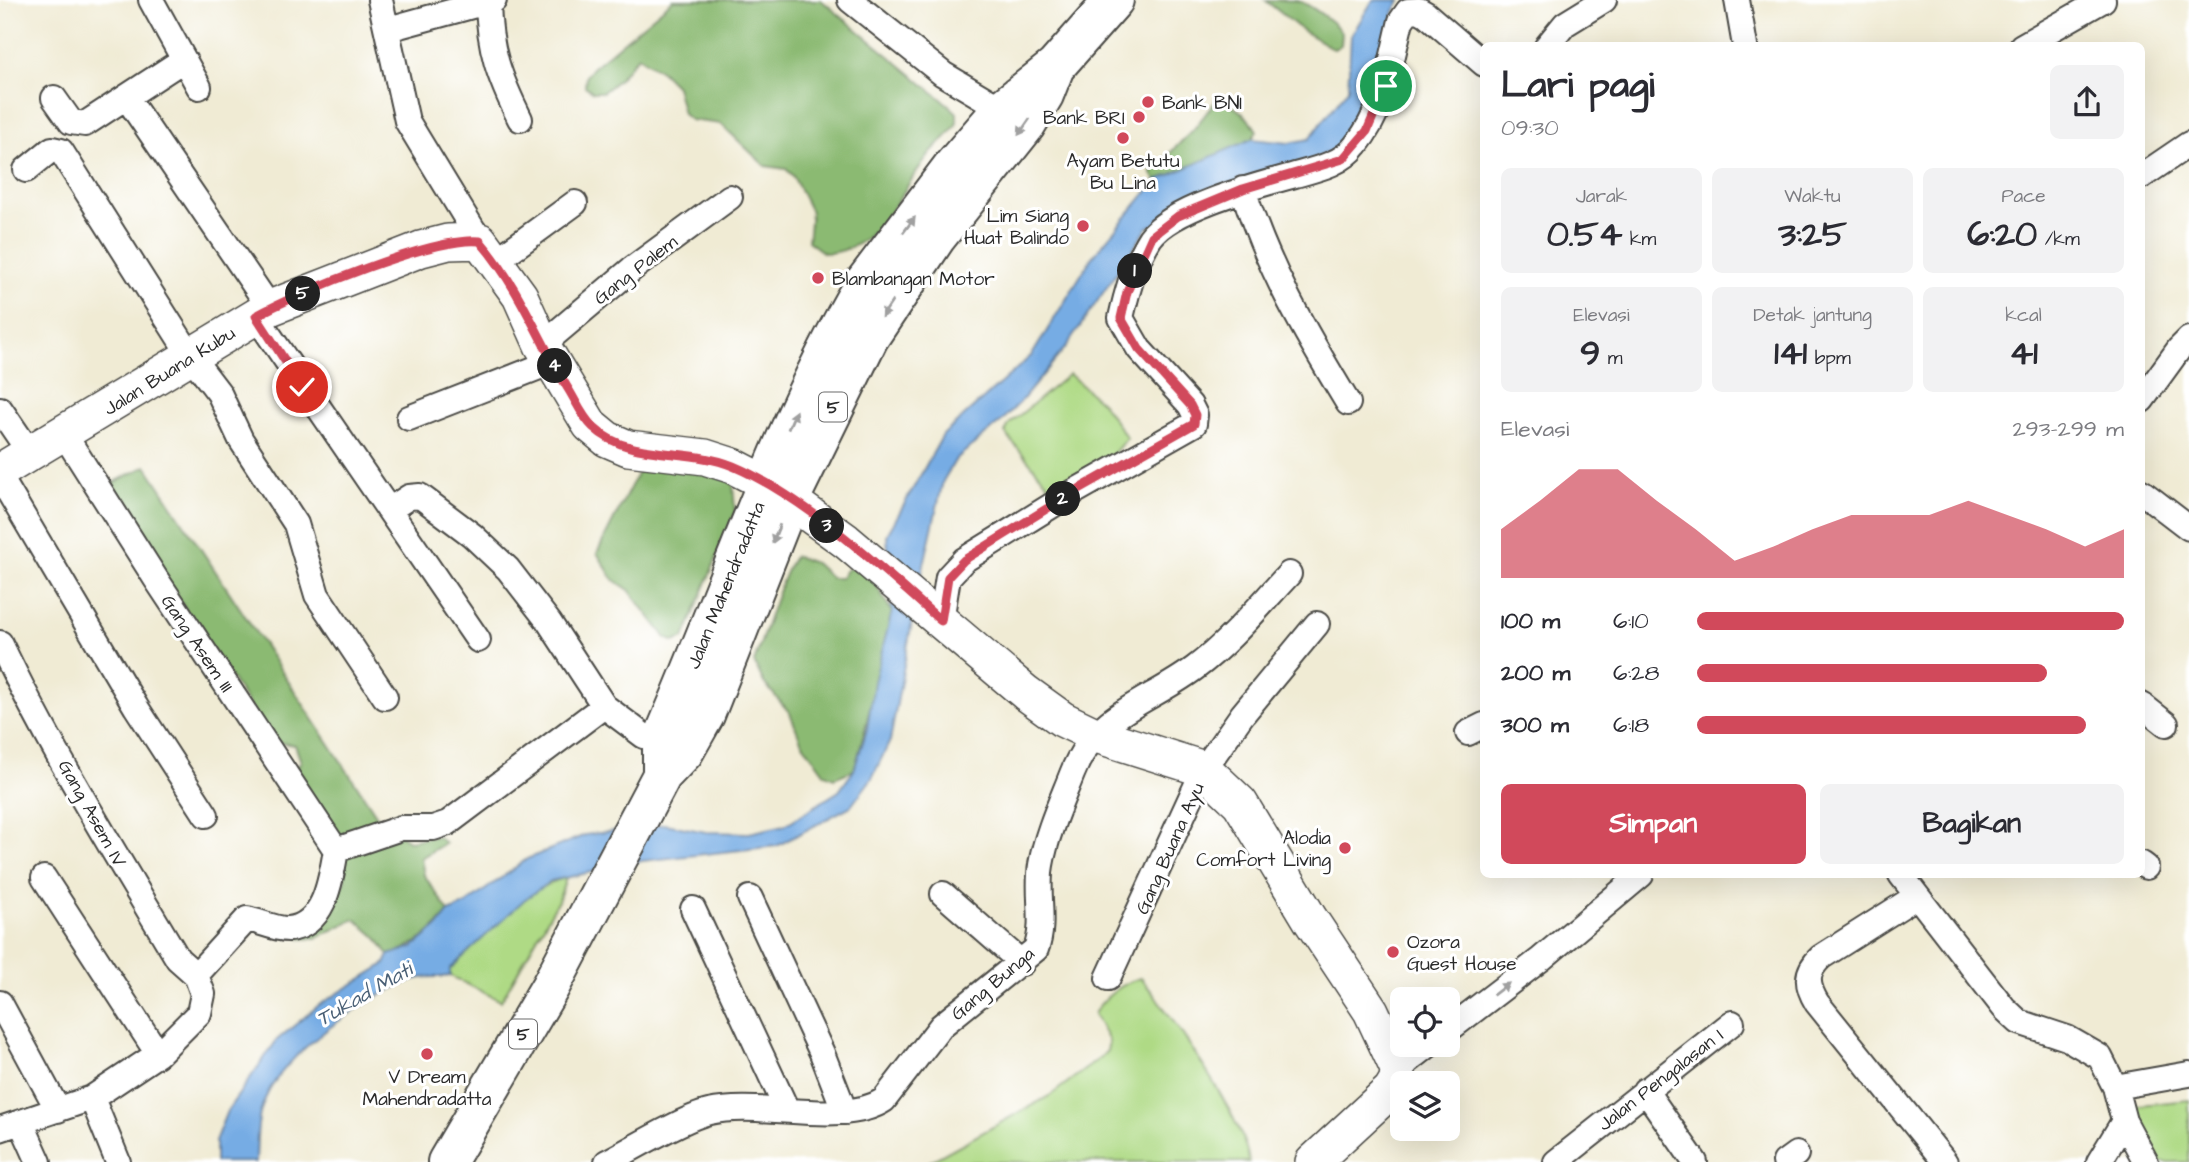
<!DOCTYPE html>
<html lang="id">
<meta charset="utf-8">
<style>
body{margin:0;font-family:"Architects Daughter",sans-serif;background:#f2f2f3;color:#2b2b33;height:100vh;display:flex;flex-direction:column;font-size:26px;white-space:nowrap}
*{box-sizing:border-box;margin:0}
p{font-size:23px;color:#7c7c81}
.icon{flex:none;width:38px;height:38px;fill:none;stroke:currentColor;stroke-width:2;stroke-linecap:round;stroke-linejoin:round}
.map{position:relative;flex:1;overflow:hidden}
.sheet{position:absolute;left:1480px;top:42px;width:665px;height:836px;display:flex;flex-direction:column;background:#fff;border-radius:10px;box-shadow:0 7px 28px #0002}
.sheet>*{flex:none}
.buttons{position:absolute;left:1390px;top:987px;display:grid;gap:14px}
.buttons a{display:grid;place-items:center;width:70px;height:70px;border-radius:10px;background:#fff;box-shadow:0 7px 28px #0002;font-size:35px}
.pin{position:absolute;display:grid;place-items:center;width:60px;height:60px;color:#fff;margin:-30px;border:4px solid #fff;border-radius:50%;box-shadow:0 2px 7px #0007}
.km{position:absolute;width:35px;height:35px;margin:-18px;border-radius:50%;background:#222;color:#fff;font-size:19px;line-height:35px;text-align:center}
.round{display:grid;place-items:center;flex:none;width:74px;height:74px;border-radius:10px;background:#f2f2f3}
.headline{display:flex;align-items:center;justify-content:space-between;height:119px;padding:0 21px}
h1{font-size:38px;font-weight:700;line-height:52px}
.figures{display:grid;grid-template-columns:repeat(3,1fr);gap:10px;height:119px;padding:7px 21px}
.figures div{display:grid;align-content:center;border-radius:10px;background:#f2f2f3;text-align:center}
.figures b{font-size:35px;font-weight:700}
.figures small{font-size:19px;font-weight:400}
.figures p{font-size:19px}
.chart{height:196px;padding:14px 21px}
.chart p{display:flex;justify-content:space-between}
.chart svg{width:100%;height:126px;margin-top:7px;fill:#d1495b;opacity:.7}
.action{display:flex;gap:14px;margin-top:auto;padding:14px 21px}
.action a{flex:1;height:80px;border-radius:10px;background:#d1495b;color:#fff;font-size:28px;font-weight:700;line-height:80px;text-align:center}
.action a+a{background:#f2f2f3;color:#2b2b33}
ul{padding:0 21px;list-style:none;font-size:23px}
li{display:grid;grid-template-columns:112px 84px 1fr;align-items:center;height:52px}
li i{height:18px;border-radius:9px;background:#d1495b}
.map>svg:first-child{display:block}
.green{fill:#afda85;stroke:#6d8258;stroke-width:2}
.forest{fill:#8bba72;stroke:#5b724e;stroke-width:2}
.water{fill:#76ace4;stroke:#506c88;stroke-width:2}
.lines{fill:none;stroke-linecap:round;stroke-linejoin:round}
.street-casing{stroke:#494844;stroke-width:28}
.secondary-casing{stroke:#494844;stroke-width:38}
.highway-casing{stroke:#494844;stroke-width:42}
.street{stroke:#fff;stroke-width:24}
.secondary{stroke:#fff;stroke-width:35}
.highway{stroke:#fff;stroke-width:38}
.oneway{fill:#a0a0a0}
.route-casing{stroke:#fff;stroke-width:14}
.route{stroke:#d1495b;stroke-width:9}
.poi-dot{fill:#d1495b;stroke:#fff;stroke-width:2.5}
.labels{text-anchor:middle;stroke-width:6;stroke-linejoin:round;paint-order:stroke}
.shield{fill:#fff;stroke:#6b6b6b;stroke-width:2}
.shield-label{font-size:18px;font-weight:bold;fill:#2b2b2b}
.poi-label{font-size:19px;fill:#2b2b2b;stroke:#fff;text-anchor:start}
.street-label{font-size:19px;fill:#2b2b2b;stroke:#fff}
.water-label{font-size:21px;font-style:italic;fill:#495f75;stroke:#fff}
</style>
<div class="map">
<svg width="2189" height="1162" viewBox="0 0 2189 1162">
<rect width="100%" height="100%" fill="#fff"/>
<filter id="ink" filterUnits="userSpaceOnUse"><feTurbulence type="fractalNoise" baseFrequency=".0143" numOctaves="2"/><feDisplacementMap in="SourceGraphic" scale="14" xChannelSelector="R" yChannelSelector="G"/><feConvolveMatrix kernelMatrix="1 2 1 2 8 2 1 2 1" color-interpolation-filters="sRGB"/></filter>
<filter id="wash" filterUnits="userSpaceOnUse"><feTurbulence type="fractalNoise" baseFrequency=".00686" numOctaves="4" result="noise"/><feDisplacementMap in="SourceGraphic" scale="28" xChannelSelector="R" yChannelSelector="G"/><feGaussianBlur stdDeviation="1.57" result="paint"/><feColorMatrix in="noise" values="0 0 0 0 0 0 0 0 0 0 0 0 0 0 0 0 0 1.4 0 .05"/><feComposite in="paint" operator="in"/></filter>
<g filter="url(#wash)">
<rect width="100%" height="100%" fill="#f0ebd4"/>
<path class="green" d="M1069,374L1102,403L1127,438L1113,454L1053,490L1005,433L1009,424Z
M566,878L558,901L501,1001L450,976V969C481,941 525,886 566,878Z
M1141,978C1170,1014 1245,1120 1249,1162H929L1051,1095L1100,1058L1107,1051L1109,1041L1094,1014C1102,998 1124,982 1141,978Z
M2189,1100V1162H2144L2130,1106Z"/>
<path class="forest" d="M673,0H821L950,106L957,113V123C950,135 940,142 931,152C899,190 882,252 824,253L808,241L811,212L793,176L786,169L765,166L721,124L690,120L683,114L676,86L662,72L638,56L618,80L603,92H593L585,86L586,76L592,68Z
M1265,0C1275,0 1290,0 1299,1C1310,5 1338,24 1342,34L1341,45L1334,49L1303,31Z
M1217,99C1232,102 1249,117 1257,131L1252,139L1156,181L1151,172L1193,130Z
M146,466L381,822L409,841L437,836L445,843L421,858L424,875L449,912C432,933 416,946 389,955L376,937L355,919L316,938L300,939L289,929L344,885L345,879L294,769L301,762L295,745L273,742L105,487Z
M645,467L688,469L733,481L735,513L684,638L674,642L666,638L629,590L613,579L597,553L637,474Z
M795,556L815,563L831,578H841L846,570L855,566L872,578L892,612C878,664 870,718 854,770L834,778L825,774L801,741L790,713L764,683L754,662C762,641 784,567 795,556Z"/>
<path class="water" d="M1373,0H1401L1394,11C1381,61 1373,112 1335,150L1148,227L1066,347L1023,399L1003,420L956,459L943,481L917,595L890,741L872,778L851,806L777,846L642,861L551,881L524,900L450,969V976C438,978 425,976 413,980C366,997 285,1052 265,1099C256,1118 257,1141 256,1162H215V1141L227,1111L277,1040L319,1005L385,964L389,955L413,947L437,927L449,912L466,904L527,859L585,835L665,824L706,832L749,833L785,825L839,791L854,770L867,729L874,682L892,612L887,535L943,435L1032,355L1092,257L1156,181L1252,139L1289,143L1309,139L1348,89L1351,36Z"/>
</g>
<g filter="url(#ink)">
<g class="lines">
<g class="street-casing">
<path id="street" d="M151,0L199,87
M380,0L407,121L480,241
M850,0L943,74L1002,109
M1737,0L1745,46
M488,2C489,49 499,77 520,119
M388,29L494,0
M1547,46L1565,24L1604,0
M2022,46L2103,0
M54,98L71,122L85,124L183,60
M127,98L270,308
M26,170L52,149L61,151L190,355L219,393L241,440L296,524L317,595L385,697
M2142,176L2189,144
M1243,189C1267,267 1306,334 1348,403
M497,260L575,203
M256,316L478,640
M542,345L632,269L730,197
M2142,400L2179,349L2189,339
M0,409L30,453
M409,418L552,362
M64,434L156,579L336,850
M0,477L136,707L206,815
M2142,492L2189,528
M389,510L409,497L420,496L472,535L508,569L549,622L604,706L644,736L662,740
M941,621L948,577L964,560L1072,493L1194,424L1195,415L1190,405L1139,349L1121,318C1127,291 1135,261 1150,238C1172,207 1259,185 1295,175C1317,169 1342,164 1356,145C1385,110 1390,64 1401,21L1408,11L1419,10L1426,14L1484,64
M0,643C52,752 116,855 178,959L196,975
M2142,705L2166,724
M1468,733L1484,725
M2142,864L2146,867
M1901,875L2004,1008L2019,1022L2067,1038L2100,1057L2115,1087L2124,1121L2146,1162
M44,878L158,1054
M943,894L1022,963
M1917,896L1821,957C1805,972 1806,985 1817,1003L1945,1162
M750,898L822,1053L845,1112
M693,909L787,1110
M1108,978L1204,769L1242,715L1317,624
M0,1003L58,1110
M1447,1031L1541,959L1641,875
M1398,1069L1429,1045
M2115,1087L2189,1074
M1645,1090L1695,1162
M92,1098L118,1162
M21,1122L39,1162
M0,1129L92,1098L158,1054L199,1013L203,994L196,975L247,919C259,921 277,930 289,929C326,925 331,877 336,850L401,828H433L448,823L604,706
M607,1162C632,1149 683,1118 709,1112C760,1100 843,1127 884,1100L941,1026L1036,949C1046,923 1036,893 1041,865C1046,835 1061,802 1072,774C1096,712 1147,704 1195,668C1230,642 1259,606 1289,574
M1556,1162L1732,1023
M1785,1162L1796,1154
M2099,1162L2124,1121"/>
</g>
<g class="secondary-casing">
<path id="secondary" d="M0,471L270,308L421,249L448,242L480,241L520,296L542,345L590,425L607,439L628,448L705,457L733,466L766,483L846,541L1026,693L1062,719L1093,734L1204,769L1240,803L1310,919L1371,1011L1398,1069L1397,1080L1391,1090L1313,1162"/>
</g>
<g class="highway-casing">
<path id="highway" d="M662,775V740C729,587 779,428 864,283L952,167L1002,109L1055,67L1114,0
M447,1162L550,987L662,775L684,752L705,715L790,499L869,338L936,238L1026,125L1044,95L1055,67"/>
</g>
<use href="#street" class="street"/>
<use href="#secondary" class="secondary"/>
<use href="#highway" class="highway"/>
</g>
<defs><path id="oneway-solid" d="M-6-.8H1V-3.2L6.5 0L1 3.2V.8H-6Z" transform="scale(1.75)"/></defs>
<g class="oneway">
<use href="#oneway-solid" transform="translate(1024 127) rotate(125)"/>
<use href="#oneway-solid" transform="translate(909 225) rotate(-53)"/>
<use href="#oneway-solid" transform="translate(887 309) rotate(124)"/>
<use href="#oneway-solid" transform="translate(792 420) rotate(-67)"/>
<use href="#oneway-solid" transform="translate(776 534) rotate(112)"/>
<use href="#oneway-solid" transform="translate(1501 989) rotate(-37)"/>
</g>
</g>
<g class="lines" filter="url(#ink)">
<g class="route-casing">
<path id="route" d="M302,387L256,316C299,292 435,236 480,241C518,285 538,338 567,387C575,399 582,417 593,427C630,462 687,447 733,466C804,496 883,569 941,621L948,577L964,560L1072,493L1194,424L1195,415L1190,405L1139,349L1121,318L1127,292L1152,236L1178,216L1243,189L1343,159L1367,131L1386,86"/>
</g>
<use href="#route" class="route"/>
</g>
<g class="poi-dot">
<circle cx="1148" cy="102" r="7"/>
<circle cx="1139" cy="117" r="7"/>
<circle cx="1123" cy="138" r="7"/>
<circle cx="1083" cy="226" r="7"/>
<circle cx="818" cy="278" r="7"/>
<circle cx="1345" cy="848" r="7"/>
<circle cx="1393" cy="952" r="7"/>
<circle cx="427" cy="1054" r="7"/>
</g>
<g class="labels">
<g class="shield">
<rect x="819" y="392.5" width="28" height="29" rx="5"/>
<rect x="509" y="1019.5" width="28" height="29" rx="5"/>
</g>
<g class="shield-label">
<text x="833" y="413">5</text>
<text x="523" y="1040">5</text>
</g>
<g class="poi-label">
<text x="1162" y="109">Bank BNI</text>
<text x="1125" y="124" text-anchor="end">Bank BRI</text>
<text x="1123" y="167" text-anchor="middle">Ayam Betutu<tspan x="1123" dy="22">Bu Lina</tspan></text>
<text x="1069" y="222" text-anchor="end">Lim Siang<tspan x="1069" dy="22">Huat Balindo</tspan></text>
<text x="832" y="285">Blambangan Motor</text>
<text x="1331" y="844" text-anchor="end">Alodia<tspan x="1331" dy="22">Comfort Living</tspan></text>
<text x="1407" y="948">Ozora<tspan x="1407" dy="22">Guest House</tspan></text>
<text x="427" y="1083" text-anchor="middle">V Dream<tspan x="427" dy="22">Mahendradatta</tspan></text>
</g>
<g class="street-label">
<text transform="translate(635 269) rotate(-38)" y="7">Gang Palem</text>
<text transform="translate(169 370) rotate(-32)" y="7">Jalan Buana Kubu</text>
<text transform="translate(725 585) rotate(-68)" y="7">Jalan Mahendradatta</text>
<text transform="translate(198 643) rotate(56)" y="7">Gang Asem III</text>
<text transform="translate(93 813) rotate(61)" y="7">Gang Asem IV</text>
<text transform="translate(1169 848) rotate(-66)" y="7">Gang Buana Ayu</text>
<text transform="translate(992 983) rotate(-40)" y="7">Gang Bunga</text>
<text transform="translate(1660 1079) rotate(-38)" y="7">Jalan Pengalasan I</text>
</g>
<g class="water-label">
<text transform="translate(364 994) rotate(-30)" y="7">Tukad Mati</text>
</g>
</g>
</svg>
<div class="buttons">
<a><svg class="icon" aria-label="locate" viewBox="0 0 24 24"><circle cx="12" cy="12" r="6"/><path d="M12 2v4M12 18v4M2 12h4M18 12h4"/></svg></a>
<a><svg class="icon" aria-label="layers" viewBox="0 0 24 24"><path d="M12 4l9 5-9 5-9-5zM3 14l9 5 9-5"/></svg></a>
</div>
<div class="pin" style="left:1386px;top:86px;background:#1e9e55"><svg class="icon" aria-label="arrive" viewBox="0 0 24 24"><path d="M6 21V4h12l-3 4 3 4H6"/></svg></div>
<div class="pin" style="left:302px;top:387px;background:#d93025"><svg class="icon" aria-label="check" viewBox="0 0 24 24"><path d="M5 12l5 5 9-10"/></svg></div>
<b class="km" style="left:1135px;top:271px">1</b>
<b class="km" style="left:1063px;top:499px">2</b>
<b class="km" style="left:827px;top:526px">3</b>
<b class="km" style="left:555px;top:366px">4</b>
<b class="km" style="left:303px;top:294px">5</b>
<section class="sheet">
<div class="headline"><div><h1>Lari pagi</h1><p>09:30</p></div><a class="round"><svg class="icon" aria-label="share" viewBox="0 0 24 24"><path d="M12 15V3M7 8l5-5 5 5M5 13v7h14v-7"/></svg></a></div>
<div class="figures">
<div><p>Jarak</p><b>0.54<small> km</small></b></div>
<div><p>Waktu</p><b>3:25</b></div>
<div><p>Pace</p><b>6:20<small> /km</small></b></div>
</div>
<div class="figures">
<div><p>Elevasi</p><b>9<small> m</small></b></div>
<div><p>Detak jantung</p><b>141<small> bpm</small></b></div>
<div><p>kcal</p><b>41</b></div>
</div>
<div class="chart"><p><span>Elevasi</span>293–299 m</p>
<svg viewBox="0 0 160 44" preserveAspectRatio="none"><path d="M0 44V27L10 17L20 6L30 6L40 17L50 27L60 38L70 33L80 27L90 22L100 22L110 22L120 17L130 22L140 27L150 33L160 27V44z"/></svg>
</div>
<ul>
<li><b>100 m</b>6:10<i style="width:100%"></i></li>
<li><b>200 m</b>6:28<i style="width:82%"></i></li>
<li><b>300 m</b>6:18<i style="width:91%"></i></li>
</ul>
<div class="action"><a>Simpan</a><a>Bagikan</a></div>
</section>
</div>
